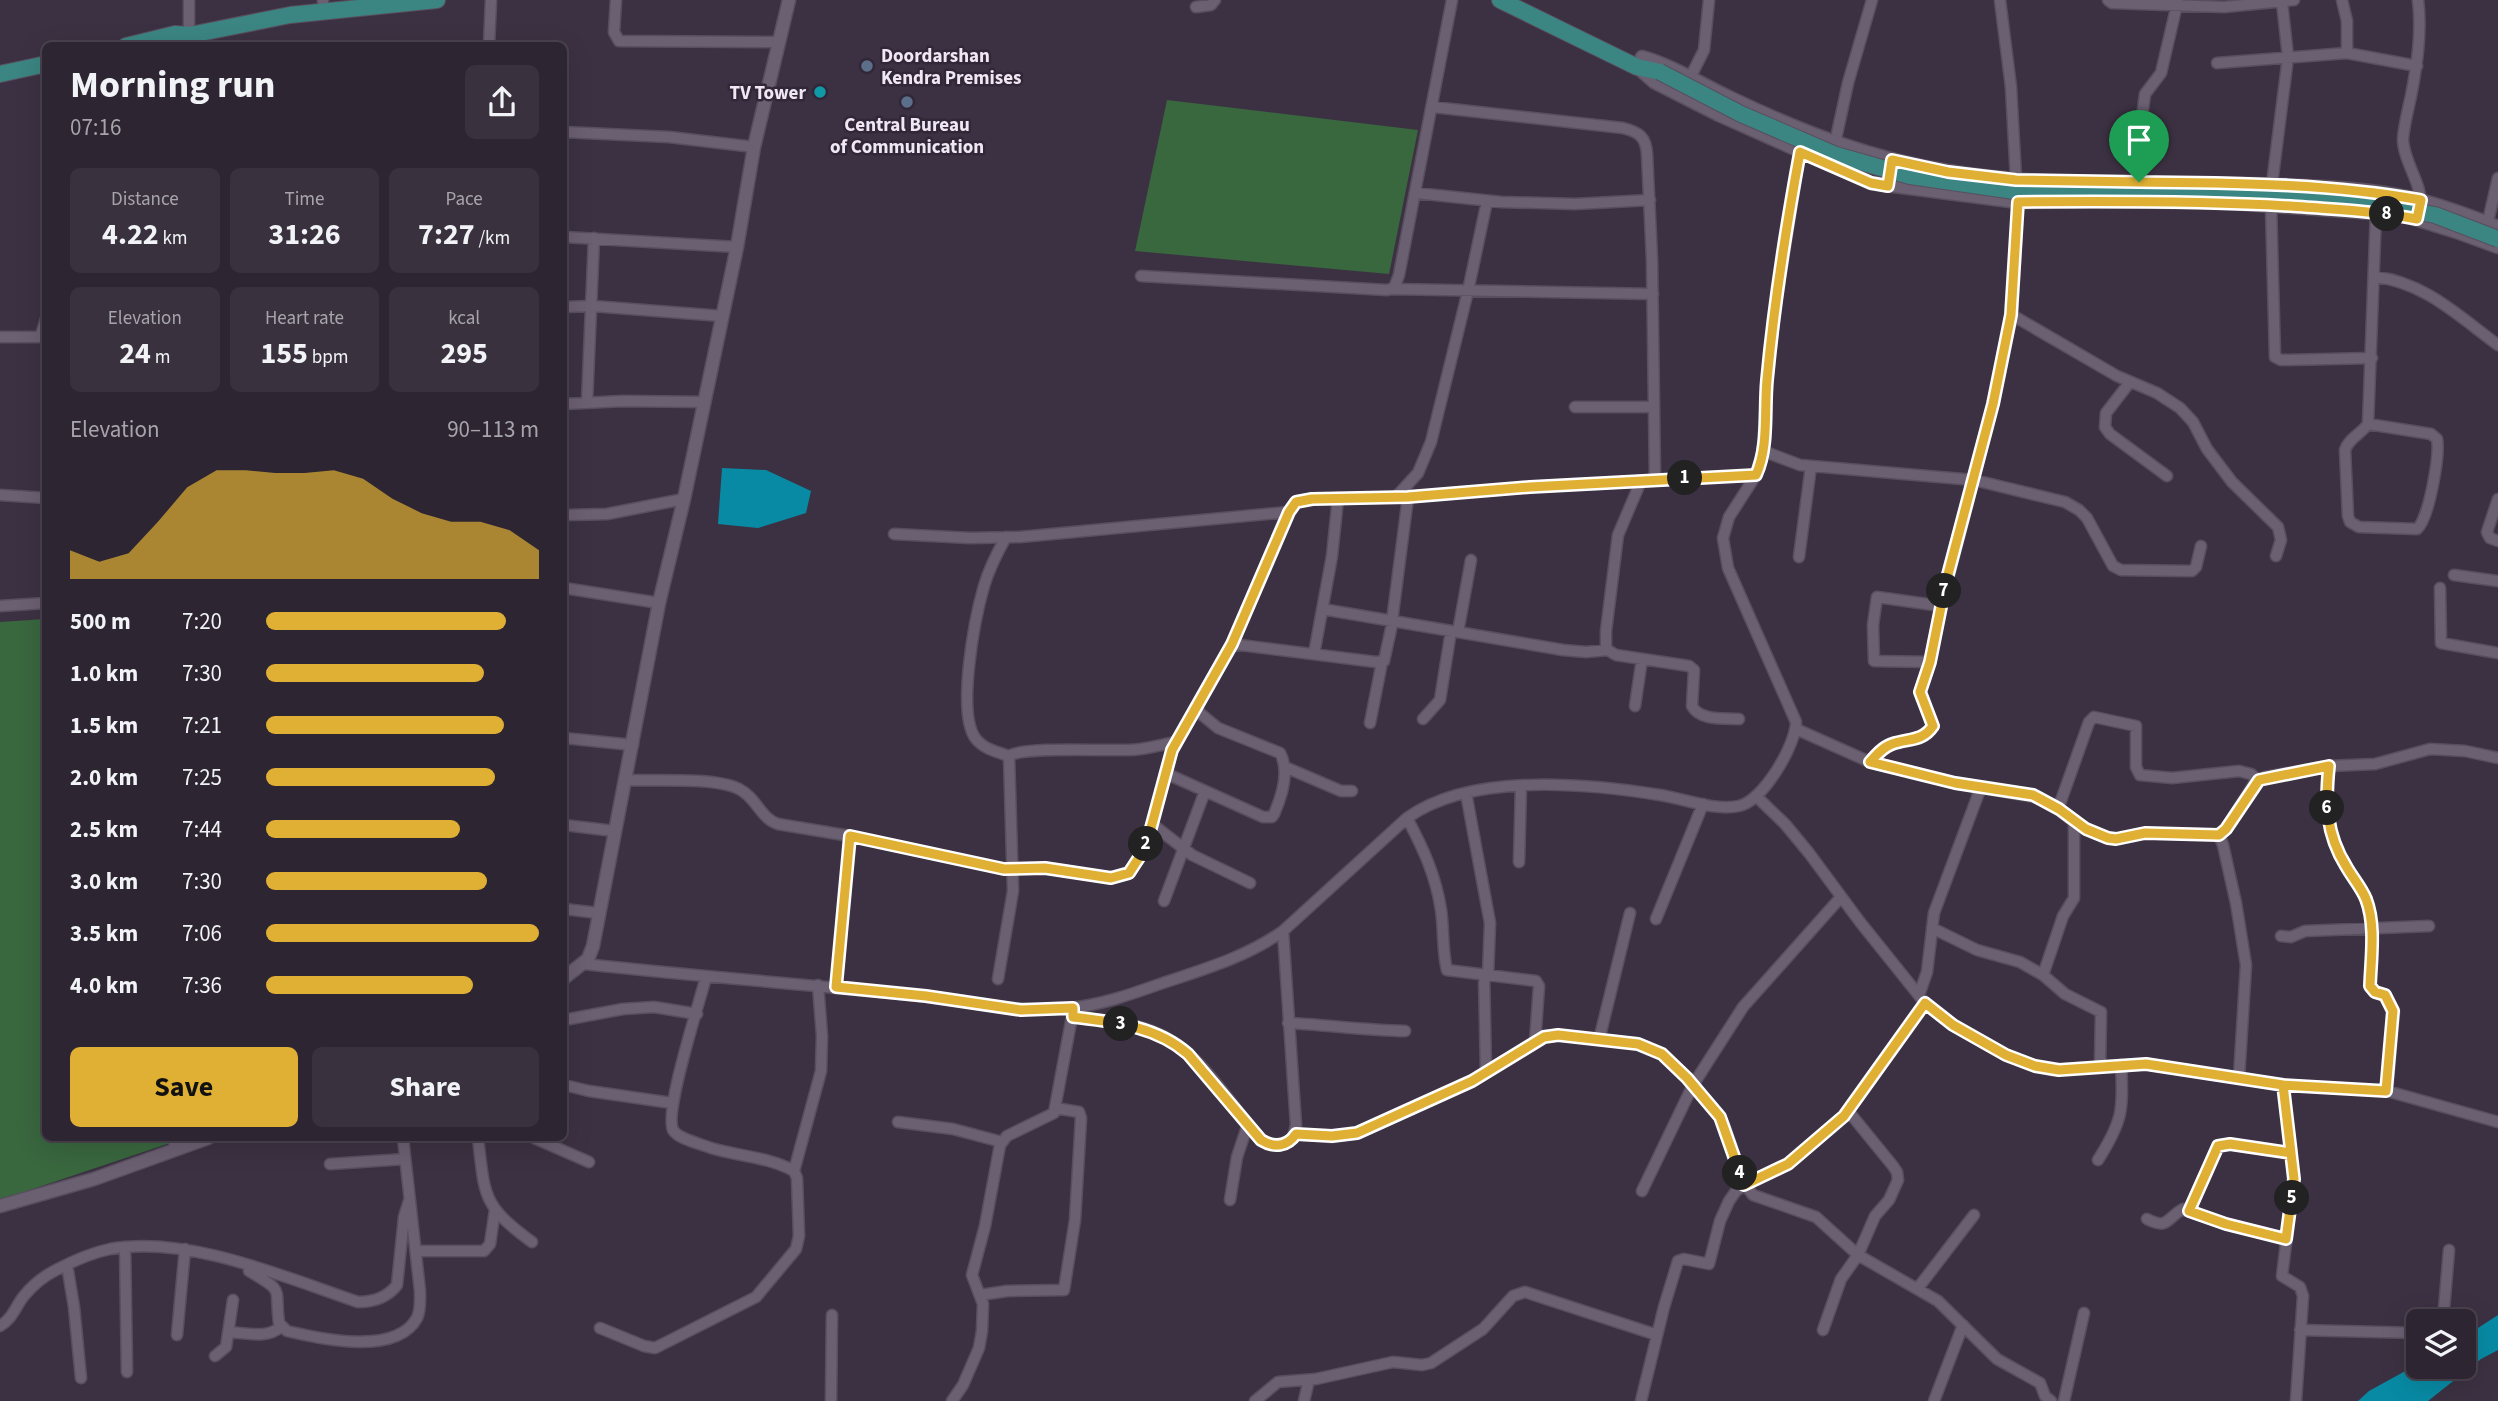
<!DOCTYPE html>
<meta charset="utf-8">
<style>
body{margin:0;font-family:"Source Sans 3",sans-serif;background:#39313e;color:#f1f3f6;height:100vh;display:flex;flex-direction:column;font-size:26px;white-space:nowrap}
*{box-sizing:border-box;margin:0}
p{font-size:23px;color:#a7a5ac}
.icon{flex:none;width:38px;height:38px;fill:none;stroke:currentColor;stroke-width:2;stroke-linecap:round;stroke-linejoin:round}
.map{position:relative;flex:1;overflow:hidden}
.panel{position:absolute;left:42px;top:42px;width:525px;height:1099px;display:flex;flex-direction:column;background:#2d2532;border-radius:10px;box-shadow:0 7px 28px #0002,0 0 0 2px #48424d}
.panel>*{flex:none}
.buttons{position:absolute;left:2406px;top:1309px;display:grid;gap:14px}
.buttons a{display:grid;place-items:center;width:70px;height:70px;border-radius:10px;background:#2d2532;box-shadow:0 7px 28px #0002,0 0 0 2px #48424d;font-size:35px}
.pin{position:absolute;display:grid;place-items:center;width:60px;height:60px;color:#fff;margin:-72px -30px;border-radius:50% 50% 50% 0;rotate:-45deg;box-shadow:0 0 7px #0007}
.pin .icon{rotate:45deg}
.km{position:absolute;width:35px;height:35px;margin:-18px;border-radius:50%;background:#222;color:#fff;font-size:19px;line-height:35px;text-align:center}
.round{display:grid;place-items:center;flex:none;width:74px;height:74px;border-radius:10px;background:#39313e}
.headline{display:flex;align-items:center;justify-content:space-between;height:119px;padding:0 28px}
h1{font-size:38px;font-weight:700;line-height:52px}
.figures{display:grid;grid-template-columns:repeat(3,1fr);gap:10px;height:119px;padding:7px 28px}
.figures div{display:grid;align-content:center;border-radius:10px;background:#39313e;text-align:center}
.figures b{font-size:30px;font-weight:700}
.figures small{font-size:19px;font-weight:400}
.figures p{font-size:19px}
.chart{height:196px;padding:14px 28px}
.chart p{display:flex;justify-content:space-between}
.chart svg{width:100%;height:126px;margin-top:7px;fill:#e0b034;opacity:.7}
.primary-button{display:flex;gap:14px;margin-top:auto;padding:14px 28px}
.primary-button a{flex:1;height:80px;border-radius:10px;background:#e0b034;color:#111;font-size:28px;font-weight:700;line-height:80px;text-align:center}
.primary-button a+a{background:#39313e;color:#f1f3f6}
ul{padding:0 28px;list-style:none;font-size:23px}
li{display:grid;grid-template-columns:112px 84px 1fr;align-items:center;height:52px}
li i{height:18px;border-radius:9px;background:#e0b034}
.map>svg:first-child{display:block}
.green{fill:#39673e}
.water{fill:#088aa4}
.lines{fill:none;stroke-linecap:round;stroke-linejoin:round}
.minor-casing{stroke:#584f5e;stroke-width:13}
.tertiary-casing{stroke:#584f5e;stroke-width:15}
.primary-casing{stroke:#584f5e;stroke-width:18}
.minor{stroke:#6b5f72;stroke-width:10}
.tertiary{stroke:#6b5f72;stroke-width:12}
.primary{stroke:#3b8582;stroke-width:16}
.primary-bridge-casing{stroke:#584f5e;stroke-width:18;stroke-linecap:butt}
.primary-bridge{stroke:#3b8582;stroke-width:16}
.route-casing{stroke:#fff;stroke-width:14}
.route{stroke:#e0b034;stroke-width:9}
.service-dot{fill:#5c6f8a;stroke:#322738;stroke-width:2.5}
.culture-dot{fill:#0f9aa8;stroke:#322738;stroke-width:2.5}
.labels{text-anchor:middle;stroke-width:5;stroke-linejoin:round;paint-order:stroke}
.poi-label{font-size:19px;font-weight:bold;fill:#efe8f3;stroke:#322738;text-anchor:start}
</style>
<div class="map">
<svg width="2498" height="1401" viewBox="0 0 2498 1401">
<rect width="100%" height="100%" fill="#3c3142"/>
<path class="green" d="M1167,100L1418,130L1389,274L1135,251Z
M45,619L46,1138H185L0,1200V622Z"/>
<path class="water" d="M722,468L766,470L811,491L806,513L758,528L718,524Z
M2498,1315V1350L2481,1359L2428,1401H2358L2369,1391L2418,1364V1367H2464V1337Z"/>
<g class="lines">
<g class="minor-casing">
<path id="minor" d="M616,0L614,32L619,41L779,42
M2000,0L2011,87L2016,179
M2108,0L2112,3L2224,7L2294,0
M2342,0L2347,21V53
M2418,0C2422,32 2417,65 2411,96C2408,110 2404,125 2403,139C2403,161 2424,187 2420,206
M323,2V0
M1196,7L1211,5L1215,0
M189,27V0
M489,46L491,0
M2217,63L2347,53L2417,66
M1690,78L1704,50L1709,0
M1433,107L1623,128C1639,132 1646,137 1647,154L1652,259L1655,480
M564,132L669,137L754,147
M1835,143L1848,83L1872,0
M2139,182L2136,163L2145,94L2161,73L2178,0
M2272,184L2288,57L2282,2
M1416,193L1501,202L1575,204L1650,200
M2271,205L2275,357L2281,360L2372,358
M2486,230L2498,178
M564,237L737,247
M1141,276L1387,290L1394,288L1399,275L1452,0
M2375,277C2423,281 2461,318 2498,345
M1391,289L1653,294
M564,307L592,306L722,316
M2012,315L2117,376L2157,393L2180,408L2193,422L2207,449L2232,482L2278,527L2281,540L2276,556
M0,337H38L41,335L46,319
M2130,382L2106,413L2105,427L2110,434L2167,476
M587,402L594,238
M564,404L623,401L705,402
M1575,407H1654
M2368,424L2431,434L2437,439C2440,455 2429,519 2417,529L2359,527L2350,522L2348,516L2345,450C2348,439 2362,433 2368,424L2376,212
M1763,451L1800,465L1974,480L2065,502L2079,510L2087,518L2113,566L2121,570L2192,571L2196,567L2201,546
M1641,481L1618,535L1606,631V649L1616,655L1689,666L1694,670L1692,706C1700,721 1724,718 1739,719
M0,495L46,498
M1396,497L1418,473L1431,442L1468,291L1487,201
M2498,499L2487,532L2490,538L2498,541
M566,515L607,514L684,499
M894,534L970,538L1020,537L1288,512
M1006,537C997,553 989,569 984,586C975,617 956,714 976,739C984,749 997,752 1009,756
M1799,557L1811,466
M2454,575L2498,581
M564,588L659,603
M2440,588L2441,643L2498,653
M0,606L46,603
M1941,606L1930,662L1874,661L1873,625L1877,597L1941,606L1993,404L2012,315L2018,202
M1322,609L1563,650L1586,652L1608,650
M1458,632L1471,560
M1232,644L1376,662L1384,661L1391,629L1408,497
M1314,654L1332,556L1338,498
M1635,706L1642,659
M1423,719L1440,700L1451,631
M1370,723L1382,662
M1796,729L1870,762L1955,783L2040,798L2058,809L2074,822L2107,838L2116,839L2145,833L2219,835L2226,829L2254,784L2265,777L2329,766L2375,764L2430,749L2465,751L2498,758
M564,738L633,745
M1870,762C1876,755 1883,747 1892,744C1909,738 1922,742 1933,726L1920,692L1930,662
M2329,766C2325,803 2326,834 2346,866C2352,877 2361,887 2366,899C2376,925 2371,958 2370,986L2375,992L2384,995L2394,1011L2387,1091
M1285,767L1341,791H1352
M1165,773L1263,817H1272L1274,814C1282,796 1290,771 1280,753L1218,728L1196,710
M626,780C654,781 715,777 739,789C757,798 760,818 778,824L850,836L1004,869L1045,868L1111,878L1128,873L1141,856L1148,839L1172,750L1232,644L1288,512L1296,502L1312,499L1408,497L1530,487L1756,475
M1466,793L1490,923L1488,975
M1757,797L1785,824L1809,853L1860,922L1925,1003L1953,1025L2006,1055L2035,1066L2052,1070L2146,1064L2283,1085L2387,1091L2498,1122
M2058,809L2089,722L2094,717L2136,726V767L2140,775L2172,778L2239,771L2251,774L2258,780
M1407,818C1423,848 1436,876 1441,910C1444,929 1442,951 1447,970L1536,981L1539,986L1535,1042
M1152,824L1192,855L1250,883
M564,825L614,831
M2219,835L2223,845L2236,903L2246,965L2239,1078
M1519,862L1521,786
M1164,901L1205,791
M564,909L598,913
M1656,919L1703,804
M1932,928L1977,950L2020,962L2043,975L2065,994L2101,1012L2100,1066
M2281,936L2291,937L2305,931L2429,926
M584,964C693,976 802,984 912,995C965,1000 1016,1014 1070,1008C1100,1005 1129,995 1157,985C1201,970 1245,958 1283,931L1407,818C1471,772 1585,783 1660,795C1685,799 1714,811 1739,806C1763,801 1796,745 1796,722L1728,568L1723,538L1729,517L1756,475L1763,451L1767,382L1775,309L1800,152
M1484,975L1486,1072
M2043,975L2063,916L2074,898V822
M998,979L1013,891L1009,756C1023,746 1105,751 1128,750C1144,750 1160,745 1176,742
M836,987L850,836
M1919,995L1927,972L1934,913L1981,787
M1072,1017C1098,1020 1127,1022 1152,1031C1200,1049 1228,1103 1261,1140C1272,1147 1283,1147 1293,1138L1296,1125L1283,931
M564,1020L623,1009L654,1007L697,1014
M1288,1023C1327,1025 1366,1030 1405,1031
M1599,1040L1630,913
M564,1085L589,1091L672,1103
M2283,1085L2294,1179L2282,1276L2300,1287L2303,1296L2296,1401
M898,1122L953,1129L1002,1142
M1295,1134L1332,1137L1357,1133L1472,1081L1544,1036L1558,1035L1638,1044L1662,1054L1687,1078L1715,1110L1724,1125L1743,1182L1753,1195L1816,1217L1858,1255L1938,1301L1997,1359L2040,1383L2045,1396L2051,1401
M173,1138L176,1149
M478,1138C485,1197 482,1205 532,1242
M534,1138L589,1162
M2098,1160C2122,1122 2124,1110 2121,1065
M330,1164L405,1159
M794,1171L821,1071L822,1036L818,985
M1642,1191L1693,1085L1743,1007L1841,897
M1230,1200L1237,1157L1248,1124
M2189,1211L2218,1146L2229,1144L2291,1153
M2147,1219C2169,1230 2166,1218 2183,1209L2226,1224L2286,1239
M125,1247L127,1372
M416,1251H484L490,1244L495,1210
M67,1265L74,1307L81,1378
M249,1271C286,1293 274,1286 279,1323L287,1331C321,1339 396,1356 417,1318C421,1310 420,1299 420,1291L403,1138
M1918,1288L1974,1215
M980,1295L1007,1291L1064,1290L1075,1220L1081,1118L1079,1112L1055,1108
M2443,1321L2449,1250
M0,1326C12,1319 15,1308 23,1297C31,1287 44,1276 56,1270C73,1261 91,1253 110,1249C188,1235 284,1277 358,1302C374,1302 387,1298 397,1285L404,1217L409,1201
M600,1328L644,1346L655,1348L756,1297L796,1249L799,1236L797,1178L794,1171C769,1157 738,1156 711,1148C701,1144 678,1139 673,1130C664,1111 699,1004 706,977
M1823,1330L1841,1279L1858,1255L1875,1216L1889,1200L1898,1180L1897,1172L1893,1166L1849,1112
M2300,1330L2418,1333
M229,1332C247,1333 266,1339 281,1327
M177,1335L185,1249
M215,1356L226,1347L233,1300
M831,1401L832,1315
M952,1401L963,1385L979,1348L982,1331L983,1304L972,1275L985,1226L1000,1145L1007,1136L1054,1113L1073,1011
M1255,1401L1278,1382L1316,1379L1393,1362L1422,1365L1431,1363L1483,1329L1513,1296L1525,1292L1657,1335
M1304,1401L1309,1380
M1641,1401L1664,1307L1678,1261L1684,1259L1709,1264L1720,1221L1729,1201L1736,1191L1744,1185L1788,1164L1844,1116L1925,1003
M1934,1401L1963,1325
M2064,1401L2084,1313"/>
</g>
<g class="tertiary-casing">
<path id="tertiary" d="M1642,57C1674,66 1702,85 1733,99C1802,132 1872,159 1948,171C2063,191 2186,179 2302,186C2342,188 2384,190 2423,201C2449,208 2473,217 2498,227
M1637,67L1654,82L1719,115L1871,183L2018,202L2125,201L2232,203L2387,214
M2409,217L2457,232L2498,247
M564,978L588,959L593,946L659,603L684,499L737,247L754,147L789,0
M0,1206L94,1179L208,1138"/>
</g>
<g class="primary-casing">
<path id="primary" d="M1500,0L1637,67L1660,72
M126,46L175,34L190,35L290,15L437,0
M0,74L46,64"/>
</g>
<use href="#minor" class="minor"/>
<use href="#tertiary" class="tertiary"/>
<use href="#primary" class="primary"/>
<g class="primary-bridge-casing">
<path id="primary-bridge" d="M1660,72L1741,114L1836,155L1910,176L2021,192L2196,193L2359,201L2435,215L2498,239"/>
</g>
<use href="#primary-bridge" class="primary-bridge"/>
</g>
<g class="lines">
<g class="route-casing">
<path id="route" d="M2139,182L2016,180L1948,172L1892,160L1888,186L1871,183L1800,152C1786,228 1774,304 1767,380C1764,411 1769,446 1756,475L1530,487L1408,497L1312,499L1296,502L1289,512L1232,644L1172,750L1148,839L1140,856L1129,873L1111,878L1045,868L1004,869L850,836L836,987L926,996L1021,1010L1073,1008V1017C1114,1022 1156,1026 1188,1054L1261,1140C1274,1148 1287,1147 1296,1134L1332,1136L1357,1133L1472,1081L1544,1037L1558,1035L1638,1044L1662,1054L1687,1078L1720,1117L1744,1185L1788,1164L1844,1116L1925,1003L1953,1025L2006,1055L2035,1066L2059,1070L2146,1064L2283,1085L2294,1179L2286,1239L2226,1224L2189,1211L2218,1146L2230,1144L2291,1153L2283,1085L2386,1091L2393,1011L2385,995L2375,992L2370,986C2371,958 2376,925 2366,899C2361,887 2352,877 2346,866C2326,834 2325,803 2329,766L2259,780L2226,829L2219,835L2145,833L2116,839L2108,838L2086,829L2059,809L2033,795L1955,783L1870,762C1876,755 1883,747 1892,744C1909,738 1922,742 1933,726L1920,692L1930,662L1946,582L1993,404L2011,315L2018,202C2109,201 2199,201 2290,206C2333,209 2375,211 2417,219L2421,200C2328,183 2233,183 2139,182"/>
</g>
<use href="#route" class="route"/>
</g>
<g class="service-dot">
<circle cx="867" cy="66" r="7"/>
<circle cx="907" cy="102" r="7"/>
</g>
<circle class="culture-dot" cx="820" cy="92" r="7"/>
<g class="labels">
<g class="poi-label">
<text x="881" y="62">Doordarshan<tspan x="881" dy="22">Kendra Premises</tspan></text>
<text x="806" y="99" text-anchor="end">TV Tower</text>
<text x="907" y="131" text-anchor="middle">Central Bureau<tspan x="907" dy="22">of Communication</tspan></text>
</g>
</g>
</svg>
<div class="buttons">
<a><svg class="icon" aria-label="layers" viewBox="0 0 24 24"><path d="M12 4l9 5-9 5-9-5zM3 14l9 5 9-5"/></svg></a>
</div>
<div class="pin" style="left:2139px;top:182px;background:#1e9e55"><svg class="icon" aria-label="arrive" viewBox="0 0 24 24"><path d="M6 21V4h12l-3 4 3 4H6"/></svg></div>
<b class="km" style="left:1685px;top:478px">1</b>
<b class="km" style="left:1146px;top:844px">2</b>
<b class="km" style="left:1121px;top:1024px">3</b>
<b class="km" style="left:1740px;top:1173px">4</b>
<b class="km" style="left:2292px;top:1198px">5</b>
<b class="km" style="left:2327px;top:808px">6</b>
<b class="km" style="left:1944px;top:591px">7</b>
<b class="km" style="left:2387px;top:214px">8</b>
<section class="panel">
<div class="headline"><div><h1>Morning run</h1><p>07:16</p></div><a class="round"><svg class="icon" aria-label="share" viewBox="0 0 24 24"><path d="M12 15V3M7 8l5-5 5 5M5 13v7h14v-7"/></svg></a></div>
<div class="figures">
<div><p>Distance</p><b>4.22<small> km</small></b></div>
<div><p>Time</p><b>31:26</b></div>
<div><p>Pace</p><b>7:27<small> /km</small></b></div>
</div>
<div class="figures">
<div><p>Elevation</p><b>24<small> m</small></b></div>
<div><p>Heart rate</p><b>155<small> bpm</small></b></div>
<div><p>kcal</p><b>295</b></div>
</div>
<div class="chart"><p><span>Elevation</span>90–113 m</p>
<svg viewBox="0 0 160 44" preserveAspectRatio="none"><path d="M0 44V34L10 38L20 35L30 24L40 12L50 6L60 6L70 7L80 7L90 6L100 9L110 16L120 21L130 24L140 24L150 27L160 34V44z"/></svg>
</div>
<ul>
<li><b>500 m</b>7:20<i style="width:88%"></i></li>
<li><b>1.0 km</b>7:30<i style="width:80%"></i></li>
<li><b>1.5 km</b>7:21<i style="width:87%"></i></li>
<li><b>2.0 km</b>7:25<i style="width:84%"></i></li>
<li><b>2.5 km</b>7:44<i style="width:71%"></i></li>
<li><b>3.0 km</b>7:30<i style="width:81%"></i></li>
<li><b>3.5 km</b>7:06<i style="width:100%"></i></li>
<li><b>4.0 km</b>7:36<i style="width:76%"></i></li>
</ul>
<div class="primary-button"><a>Save</a><a>Share</a></div>
</section>
</div>
